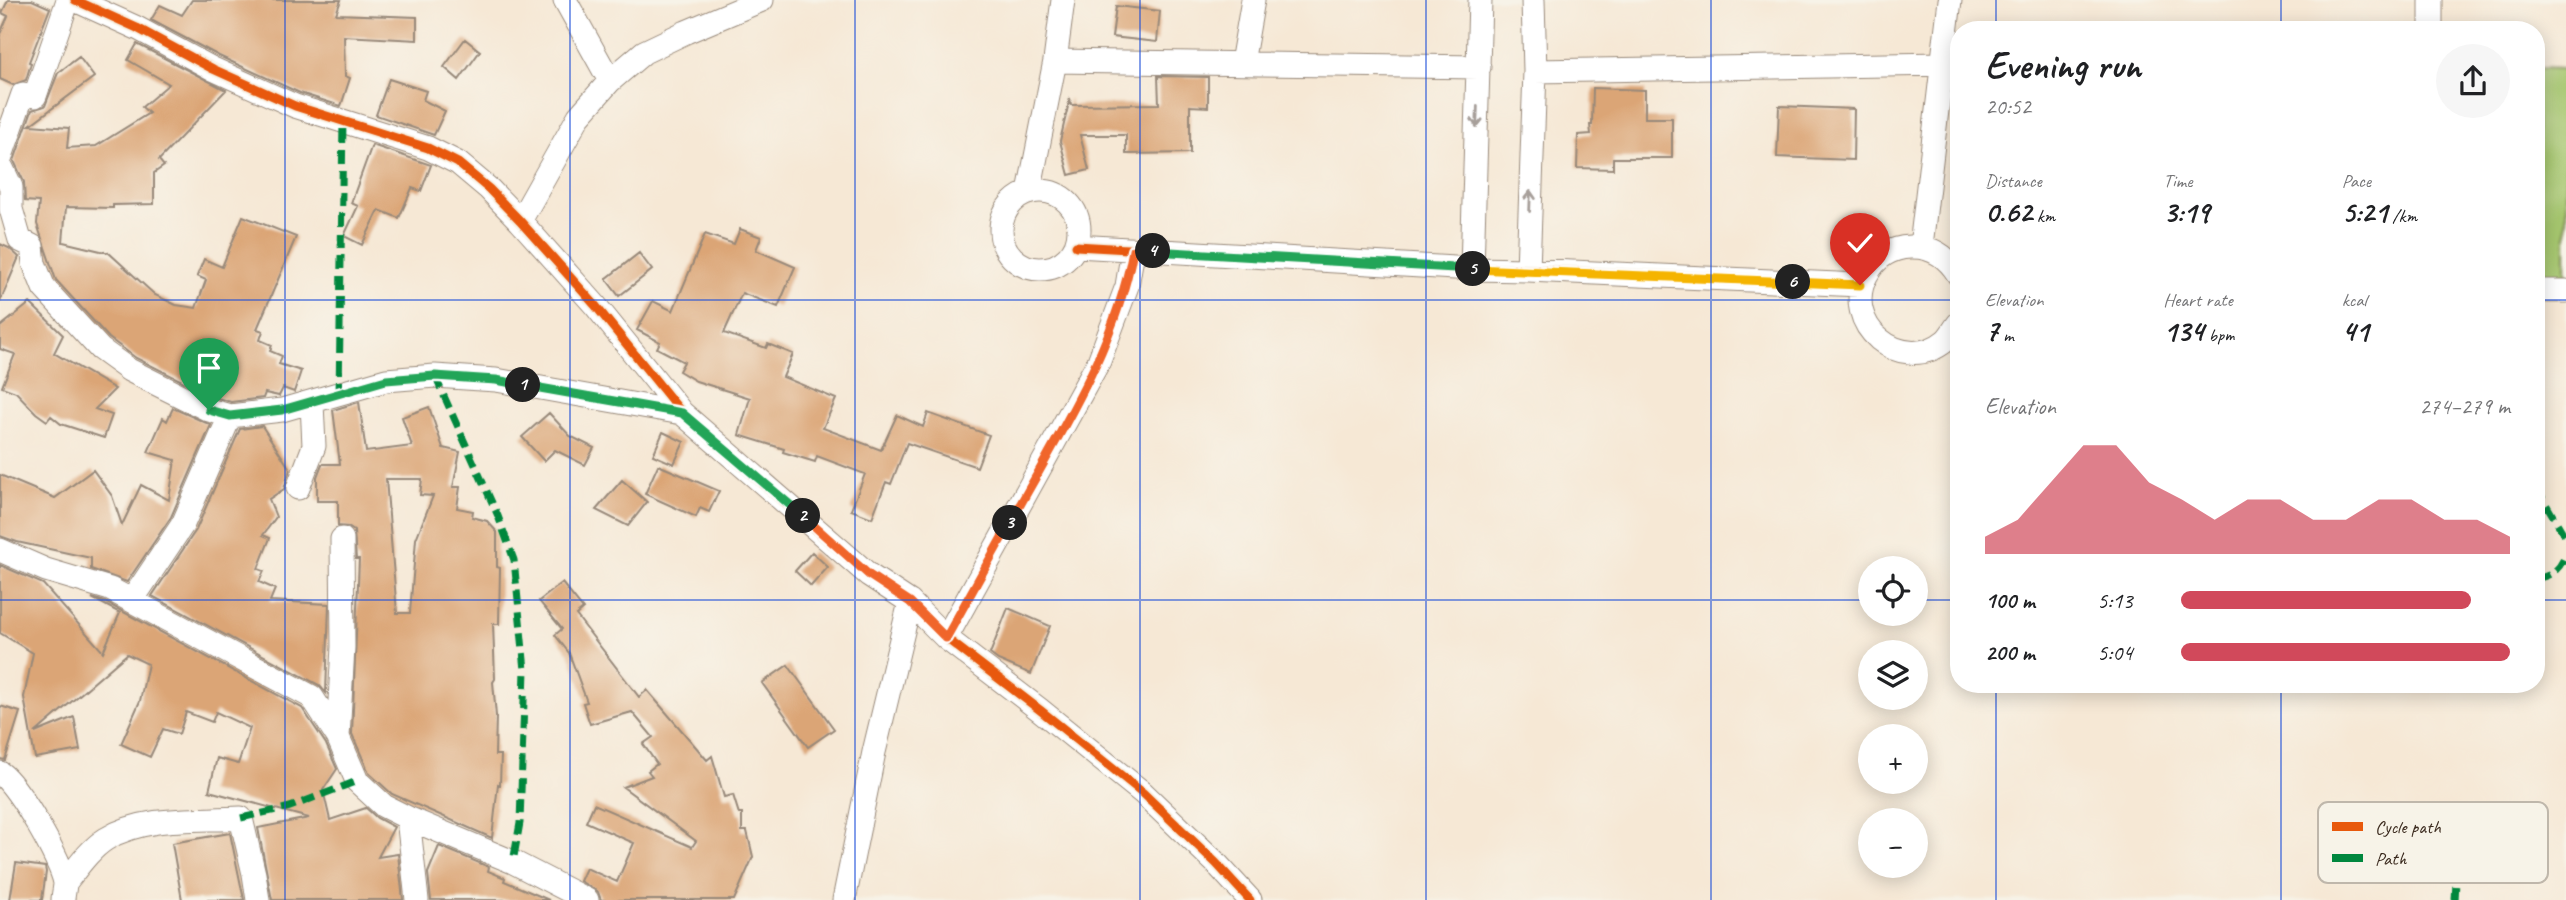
<!DOCTYPE html>
<meta charset="utf-8">
<style>
body{margin:0;font-family:Caveat,sans-serif;background:#f6f6f6;color:#202124;height:100vh;display:flex;flex-direction:column;font-size:26px;white-space:nowrap}
*{box-sizing:border-box;margin:0}
p{font-size:23px;color:#757577}
.icon{flex:none;width:38px;height:38px;fill:none;stroke:currentColor;stroke-width:2;stroke-linecap:round;stroke-linejoin:round}
.map{position:relative;flex:1;overflow:hidden}
.sheet{position:absolute;left:1950px;top:21px;width:595px;height:672px;display:flex;flex-direction:column;background:#fff;border-radius:28px;box-shadow:0 4px 18px #0003}
.sheet>*{flex:none}
.tools{position:absolute;left:1858px;top:556px;display:grid;gap:14px}
.tools a{display:grid;place-items:center;width:70px;height:70px;border-radius:50%;background:#fff;box-shadow:0 4px 18px #0003;font-size:35px}
.pin{position:absolute;display:grid;place-items:center;width:60px;height:60px;color:#fff;margin:-72px -30px;border-radius:50% 50% 50% 0;rotate:-45deg;box-shadow:0 0 7px #0007}
.pin .icon{rotate:45deg}
.km{position:absolute;width:35px;height:35px;margin:-18px;border-radius:50%;background:#222;color:#fff;font-size:19px;line-height:35px;text-align:center}
.round{display:grid;place-items:center;flex:none;width:74px;height:74px;border-radius:37px;background:#f6f6f6}
.overview{display:flex;align-items:center;justify-content:space-between;height:119px;padding:0 35px}
h1{font-size:38px;font-weight:700;line-height:52px}
.figures{display:grid;grid-template-columns:repeat(3,1fr);gap:10px;height:119px;padding:7px 35px}
.figures div{display:grid;align-content:center}
.figures b{font-size:30px;font-weight:700}
.figures small{font-size:19px;font-weight:400}
.figures p{font-size:19px}
.chart{height:196px;padding:14px 35px}
.chart p{display:flex;justify-content:space-between}
.chart svg{width:100%;height:126px;margin-top:7px;fill:#d1495b;opacity:.7}
ul{padding:0 35px;list-style:none;font-size:23px}
li{display:grid;grid-template-columns:112px 84px 1fr;align-items:center;height:52px}
li i{height:18px;border-radius:9px;background:#d1495b}
.map>svg:first-child{display:block}
.green{fill:#a5c66e;stroke:#707846;stroke-width:2}
.building{fill:#dba576;fill-rule:evenodd}
.lines{fill:none;stroke-linecap:round;stroke-linejoin:round}
.minor-casing{stroke:#98897a;stroke-width:25}
.minor{stroke:#fff;stroke-width:23}
.quiet{stroke:#00873e;stroke-width:7;stroke-dasharray:14 7;stroke-linecap:butt}
.cycleway-casing{stroke:#f7f3e8;stroke-width:13}
.cycleway{stroke:#e8590c;stroke-width:9}
.oneway{stroke:#a79f9a}
.split-1-casing{stroke:#fff;stroke-width:14}
.split-2-casing{stroke:#fff;stroke-width:14}
.split-3-casing{stroke:#fff;stroke-width:14}
.split-4-casing{stroke:#fff;stroke-width:14}
.split-5-casing{stroke:#fff;stroke-width:14}
.split-6-casing{stroke:#fff;stroke-width:14}
.split-7-casing{stroke:#fff;stroke-width:14}
.split-1{stroke:#22a559;stroke-width:9}
.split-2{stroke:#22a559;stroke-width:9}
.split-3{stroke:#f0652b;stroke-width:9}
.split-4{stroke:#f0652b;stroke-width:9}
.split-5{stroke:#22a559;stroke-width:9}
.split-6{stroke:#f5b400;stroke-width:9}
.split-7{stroke:#f5b400;stroke-width:9}
.grid{fill:none;stroke:#1d4ed8;stroke-width:2;stroke-opacity:0.55}
.key{fill:#f7f3e8;stroke:#bfb7ab;stroke-width:2}
.key-label{font-size:19px;fill:#3b2a1e}
</style>
<div class="map">
<svg width="2566" height="900" viewBox="0 0 2566 900">
<rect width="100%" height="100%" fill="#f7f3e8"/>
<filter id="ink" filterUnits="userSpaceOnUse"><feTurbulence type="fractalNoise" baseFrequency=".0143" numOctaves="2"/><feDisplacementMap in="SourceGraphic" scale="14" xChannelSelector="R" yChannelSelector="G"/><feConvolveMatrix kernelMatrix="1 2 1 2 8 2 1 2 1" color-interpolation-filters="sRGB"/></filter>
<filter id="wash" filterUnits="userSpaceOnUse"><feTurbulence type="fractalNoise" baseFrequency=".00686" numOctaves="4" result="noise"/><feDisplacementMap in="SourceGraphic" scale="28" xChannelSelector="R" yChannelSelector="G"/><feGaussianBlur stdDeviation="1.57" result="paint"/><feColorMatrix in="noise" values="0 0 0 0 0 0 0 0 0 0 0 0 0 0 0 0 0 1.4 0 .05"/><feComposite in="paint" operator="in"/></filter>
<g filter="url(#wash)">
<rect width="100%" height="100%" fill="#f6e8d5"/>
<path class="green" d="M2536,68L2566,69V280H2536Z"/>
<g id="blocks">
<path class="building" d="M8,0H32L50,8L29,62L31,63L26,80L13,85L0,79V34L8,16L2,13Z
M192,0H341L336,14L417,17V40L344,36L345,76L350,78L341,106L300,93L219,56L151,20L160,5L182,15Z
M1116,6L1160,11L1157,42L1112,37Z
M465,39L480,51L459,80L444,67Z
M137,44L226,90L159,160L164,166L154,173V204L113,205V208L66,207L63,242L109,253L155,295L176,305L196,308L206,280L197,276L204,259L222,267L243,216L296,237L257,329L263,331L260,340L272,345L270,351L282,356L279,364L301,371L294,392L283,388L279,396L265,393L263,398L231,402L214,397L136,358L109,338L56,280L37,224L39,202L25,201L24,182L14,161L32,110L45,106L58,73L79,57L94,77L30,125L69,128L67,148L96,146L149,113L142,107L169,84L128,60Z
M1158,76L1208,77V107L1190,106V153L1126,154V135H1080L1089,170L1069,175L1060,141L1070,98L1071,105L1159,104Z
M389,79L426,91L423,100L445,111L434,135L376,115Z
M1593,88L1645,90V118H1672V158H1613V169L1577,168L1578,135L1591,134L1590,125H1592Z
M1779,106L1854,109L1853,160L1777,157Z
M372,145L431,165L421,191L412,188L399,218L379,210L362,245L344,236L358,206L351,203Z
M740,229L761,237L756,250L795,267L778,307L742,293L724,333L766,348L768,344L793,354L783,377L836,399L823,428L881,450L897,415L923,427L928,413L989,435L977,467L907,443L891,484L886,482L872,518L851,510L865,474L817,456L815,462L783,452L784,449L739,435L750,398L696,381L679,371L684,362L657,348L660,342L637,330L653,301L673,311L705,234L734,244Z
M0,244L9,248L19,257L0,302Z
M639,253L652,270L619,296L606,279Z
M30,303L63,335L54,353L115,389L95,409L112,415L104,438L61,424L51,416L47,421L36,413L16,392L2,387L15,354L0,349V327Z
M359,402L366,452L412,446L402,417L429,407L443,448L460,452L453,487H460L457,508L473,511L472,517L487,521L497,532V567L500,568L499,624H493L495,679L493,682L496,716L495,755H501L500,785L498,784L492,838L392,794L369,773L352,734L359,559H356L354,531L348,527L338,526V501H317V477L322,464H340L333,410ZM386,479H422L420,495L433,496L416,539L410,613H397Z
M173,408L211,425L171,517L127,582L91,569V558L17,542L0,536V475L55,498L93,470L112,496L122,525L141,485L169,500L175,460L148,452L163,418L167,421Z
M549,413L570,436L594,448L585,465L555,450L544,461L522,437Z
M262,426L290,469L284,489L269,499L276,517L263,535L270,538L258,569L264,571L259,582L275,589L270,601L329,604L326,693L319,685L152,596L196,530L240,429Z
M663,432L684,442L674,464L653,455Z
M658,465L719,491L709,512L700,508L696,517L645,494Z
M622,480L647,502L628,526L596,510Z
M812,552L828,567L811,586L795,571Z
M0,565L43,584L103,652L120,613L92,598L105,602L302,708L326,744L337,769L323,790L330,820L366,808L377,818L394,827L378,857L398,854L403,900H272L258,828L309,818L209,791L217,758L238,764L250,728L216,712L212,722L186,712L179,734L163,729L150,757L121,744L140,701L148,664L127,654L35,733L74,717L80,750L35,758L24,697L33,653L0,633Z
M562,583L583,609L576,615L639,697L647,690L707,760L712,756L724,797L733,795L739,814H742V831H747L753,857L734,900H601L598,892L580,881L586,868L617,882L634,843L586,822L594,804L692,847L696,841L623,787L652,776L648,771L657,764L643,744L653,737L632,712L590,724L583,703L587,702L569,653L555,635L562,629L539,601Z
M1008,608L1050,626L1031,674L998,660L990,654Z
M788,665L834,729L808,747L762,683Z
M0,706L20,712L5,760L0,759Z
M230,833L244,900H182L172,843Z
M439,846L489,867L488,871L505,878L504,881L549,900H431L428,873Z
M16,863L45,867L46,872L42,900H10Z"/>
</g>
</g>
<g filter="url(#ink)">
<use href="#blocks" fill-opacity="0" stroke="#98897a" stroke-width="2"/>
<g class="lines">
<g class="minor-casing">
<path id="minor" d="M75,0L137,28L213,69L295,106L428,148L458,163L489,189L520,221L595,305L682,413L869,575L910,602L946,638L1040,710L1143,793L1216,863L1250,900
M565,0L610,81
M2431,0V30
M1055,61L1479,67
M1242,63L1253,0
M1535,71L1944,64
M0,159L23,94L35,96L68,0
M0,164L11,187V209L20,240L32,246L34,263L44,288L100,349L129,370L209,410L230,416L282,410L386,380L435,376L496,380L682,413
M1001 230a39 39 0 1 1 78 0a39 39 0 1 1-78 0Z
M1029,192L1055,61L1063,0
M520,221L579,116L610,81L644,52L686,32L762,0
M1076,246L1472,269L1528,270L1860,285
M1921,246L1950,0
M1472,269L1480,0
M1528,270L1535,71L1533,0
M1958,274C1947,256 1931,246 1910,247C1891,248 1876,257 1867,274C1839,324 1902,376 1945,341C1950,337 1954,329 1958,324
M2536,291H2566
M298,488L314,446L312,403
M0,550L46,570L110,589L312,697L338,737L357,781L384,806L408,818L513,862L587,900
M132,600L183,524L230,416
M946,638L1099,361L1127,286L1133,250
M338,737L343,647L342,539
M0,773C18,785 62,862 65,883C65,888 63,895 63,900
M408,818L417,900
M65,883C77,868 90,849 106,839C145,815 198,821 241,818L254,874L258,900
M844,900L874,752L910,602"/>
</g>
<use href="#minor" class="minor"/>
<path class="quiet" d="M435,376L498,516L514,560L525,670L520,823L513,862
M339,395L343,121
M2536,487L2566,538
M2536,578C2552,577 2561,568 2566,553
M241,818L290,807L357,781
M2455,900L2457,864"/>
<g class="cycleway-casing">
<path id="cycleway" d="M75,0L137,28L213,69L295,106L428,148L458,163L489,189L520,221L595,305L682,413L869,575L910,602L946,638L1040,710L1143,793L1216,863L1250,900
M1076,246L1472,269L1528,270L1860,285"/>
</g>
<use href="#cycleway" class="cycleway"/>
</g>
<defs><path id="oneway-shaft" d="M-6 0H5M1.5-3L5.5 0L1.5 3" fill="none" stroke-width="1.6" stroke-linecap="round" stroke-linejoin="round" transform="scale(1.75)"/></defs>
<g class="oneway">
<use href="#oneway-shaft" transform="translate(1477 117) rotate(92)"/>
<use href="#oneway-shaft" transform="translate(1530 201) rotate(-88)"/>
</g>
</g>
<g class="lines" filter="url(#ink)">
<g class="split-1-casing">
<path id="split-1" d="M209,410L230,416L282,410L386,380L435,376L496,380L523,385"/>
</g>
<g class="split-2-casing">
<path id="split-2" d="M523,385L682,413L803,516"/>
</g>
<g class="split-3-casing">
<path id="split-3" d="M803,516L869,575L910,602L946,638L1010,523"/>
</g>
<g class="split-4-casing">
<path id="split-4" d="M1010,523C1058,435 1115,350 1133,250L1153,251"/>
</g>
<g class="split-5-casing">
<path id="split-5" d="M1153,251L1473,269"/>
</g>
<g class="split-6-casing">
<path id="split-6" d="M1473,269L1793,282"/>
</g>
<g class="split-7-casing">
<path id="split-7" d="M1793,282L1860,285"/>
</g>
<use href="#split-1" class="split-1"/>
<use href="#split-2" class="split-2"/>
<use href="#split-3" class="split-3"/>
<use href="#split-4" class="split-4"/>
<use href="#split-5" class="split-5"/>
<use href="#split-6" class="split-6"/>
<use href="#split-7" class="split-7"/>
</g>
<path class="grid" d="M285,0V900M570,0V900M855,0V900M1140,0V900M1426,0V900M1711,0V900M1996,0V30M2281,0V30M0,300H1958M2536,300H2566M0,600H1871M1916,600H1958M2536,600H2566M1996,684V900M2281,684V900"/>
<rect x="2318" y="802" width="230" height="81" rx="10" class="key"/>
<rect x="2332" y="822" width="31" height="9" fill="#e8590c"/>
<rect x="2332" y="854" width="31" height="8" fill="#00873e"/>
<g class="key-label">
<text x="2375" y="833">Cycle path</text>
<text x="2375" y="865">Path</text>
</g>
</svg>
<div class="tools">
<a><svg class="icon" aria-label="locate" viewBox="0 0 24 24"><circle cx="12" cy="12" r="6"/><path d="M12 2v4M12 18v4M2 12h4M18 12h4"/></svg></a>
<a><svg class="icon" aria-label="layers" viewBox="0 0 24 24"><path d="M12 4l9 5-9 5-9-5zM3 14l9 5 9-5"/></svg></a>
<a>+</a>
<a>−</a>
</div>
<div class="pin" style="left:209px;top:410px;background:#1e9e55"><svg class="icon" aria-label="arrive" viewBox="0 0 24 24"><path d="M6 21V4h12l-3 4 3 4H6"/></svg></div>
<div class="pin" style="left:1860px;top:285px;background:#d93025"><svg class="icon" aria-label="check" viewBox="0 0 24 24"><path d="M5 12l5 5 9-10"/></svg></div>
<b class="km" style="left:523px;top:385px">1</b>
<b class="km" style="left:803px;top:516px">2</b>
<b class="km" style="left:1010px;top:523px">3</b>
<b class="km" style="left:1153px;top:251px">4</b>
<b class="km" style="left:1473px;top:269px">5</b>
<b class="km" style="left:1793px;top:282px">6</b>
<section class="sheet">
<div class="overview"><div><h1>Evening run</h1><p>20:52</p></div><a class="round"><svg class="icon" aria-label="share" viewBox="0 0 24 24"><path d="M12 15V3M7 8l5-5 5 5M5 13v7h14v-7"/></svg></a></div>
<div class="figures">
<div><p>Distance</p><b>0.62<small> km</small></b></div>
<div><p>Time</p><b>3:19</b></div>
<div><p>Pace</p><b>5:21<small> /km</small></b></div>
</div>
<div class="figures">
<div><p>Elevation</p><b>7<small> m</small></b></div>
<div><p>Heart rate</p><b>134<small> bpm</small></b></div>
<div><p>kcal</p><b>41</b></div>
</div>
<div class="chart"><p><span>Elevation</span>274–279 m</p>
<svg viewBox="0 0 160 44" preserveAspectRatio="none"><path d="M0 44V38L10 32L20 19L30 6L40 6L50 19L60 25L70 32L80 25L90 25L100 32L110 32L120 25L130 25L140 32L150 32L160 38V44z"/></svg>
</div>
<ul>
<li><b>100 m</b>5:13<i style="width:88%"></i></li>
<li><b>200 m</b>5:04<i style="width:100%"></i></li>
</ul>
</section>
</div>
